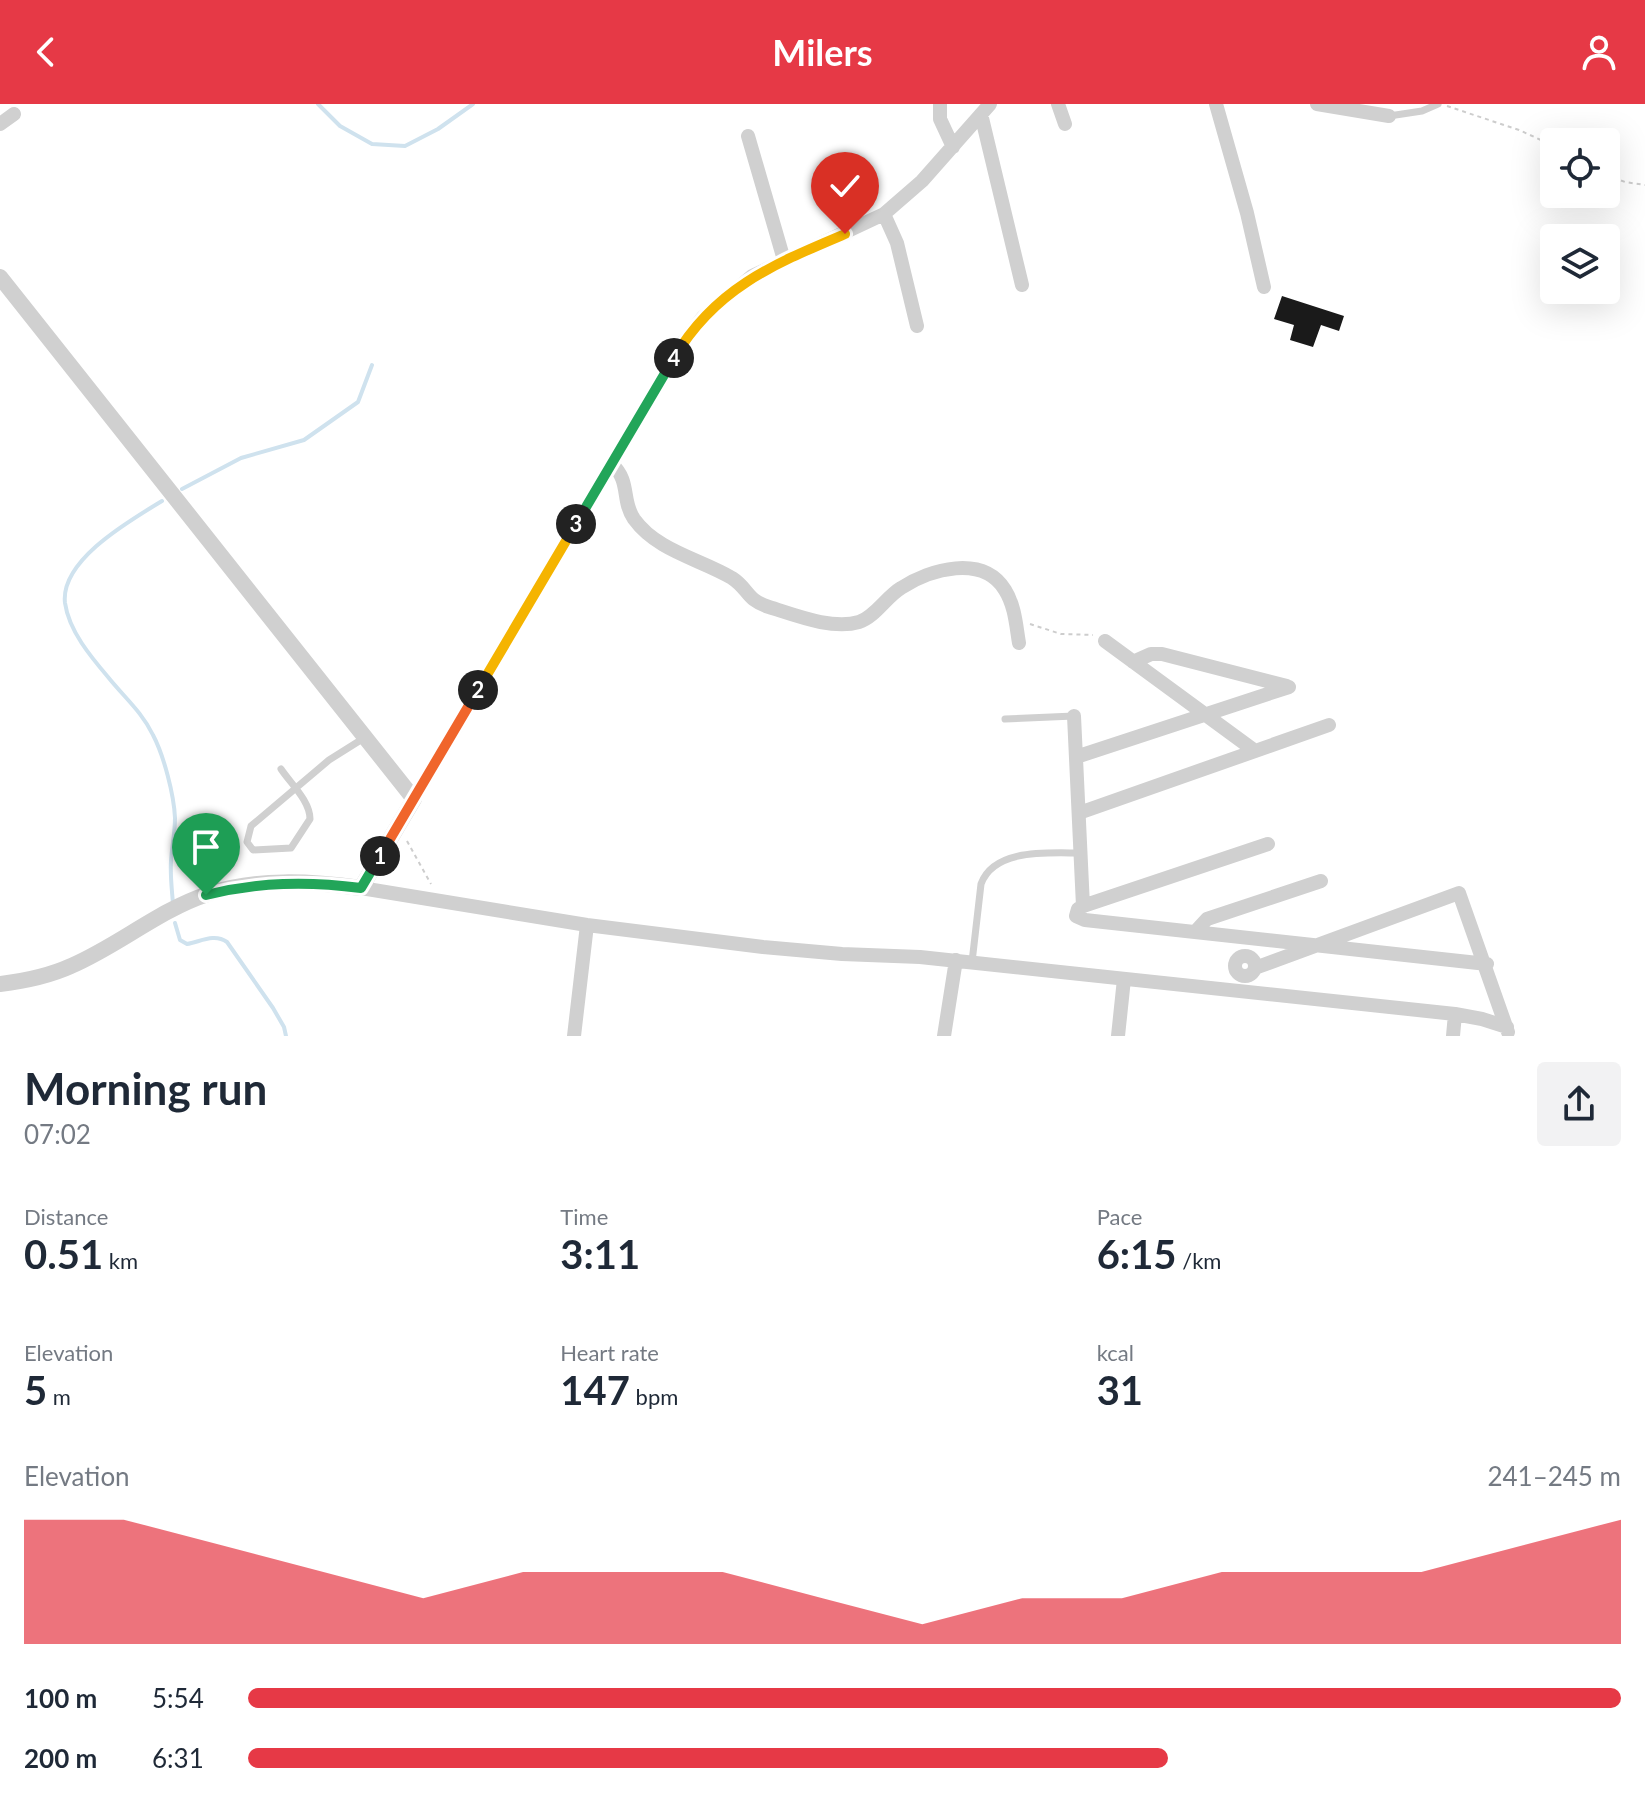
<!DOCTYPE html>
<meta charset="utf-8">
<style>
body{margin:0;font-family:Lato,sans-serif;background:#f2f2f3;color:#1f2937;height:100vh;display:flex;flex-direction:column;font-size:30px;white-space:nowrap}
*{box-sizing:border-box;margin:0}
p{font-size:26px;color:#747a83}
.icon{flex:none;width:44px;height:44px;fill:none;stroke:currentColor;stroke-width:2;stroke-linecap:round;stroke-linejoin:round}
.map{position:relative;height:932px;overflow:hidden}
.sheet{display:flex;flex-direction:column;background:#fff;flex:1}
.sheet>*{flex:none}
.fabs{position:absolute;left:1540px;top:24px;display:grid;gap:16px}
.fabs a{display:grid;place-items:center;width:80px;height:80px;border-radius:8px;background:#fff;box-shadow:0 8px 32px #0002;font-size:40px}
.pin{position:absolute;display:grid;place-items:center;width:68px;height:68px;color:#fff;margin:-82px -34px;border-radius:50% 50% 50% 0;rotate:-45deg;box-shadow:0 0 8px #0007}
.pin .icon{rotate:45deg}
.km{position:absolute;width:40px;height:40px;margin:-20px;border-radius:50%;background:#222;color:#fff;font-size:22px;line-height:40px;text-align:center}
.round{display:grid;place-items:center;flex:none;width:84px;height:84px;border-radius:8px;background:#f2f2f3}
.head{display:flex;align-items:center;justify-content:space-between;height:136px;padding:0 24px}
h1{font-size:44px;font-weight:700;line-height:60px}
.figures{display:grid;grid-template-columns:repeat(3,1fr);gap:12px;height:136px;padding:8px 24px}
.figures div{display:grid;align-content:center}
.figures b{font-size:40px;font-weight:700}
.figures small{font-size:22px;font-weight:400}
.figures p{font-size:22px}
.chart{height:224px;padding:16px 24px}
.chart p{display:flex;justify-content:space-between}
.chart svg{width:100%;height:144px;margin-top:8px;fill:#e63946;opacity:.7}
ul{padding:0 24px;list-style:none;font-size:26px}
li{display:grid;grid-template-columns:128px 96px 1fr;align-items:center;height:60px}
li i{height:20px;border-radius:10px;background:#e63946}
header{display:flex;justify-content:space-between;align-items:center;height:104px;padding:0 24px;background:#e63946;color:#fff;font-size:36px;font-weight:700}
.map>svg:first-child{display:block}
.lines{fill:none;stroke-linecap:round;stroke-linejoin:round}
.stream{stroke:#cfe2ee;stroke-width:4}
.building{fill:#1a1a1a}
.path{stroke:#cdcdcd;stroke-width:2;stroke-dasharray:4 4;stroke-linecap:butt}
.service{stroke:#d0d0d0;stroke-width:7}
.minor{stroke:#d0d0d0;stroke-width:14}
.tertiary{stroke:#d0d0d0;stroke-width:16}
.split-1-casing{stroke:#fff;stroke-width:16}
.split-2-casing{stroke:#fff;stroke-width:16}
.split-3-casing{stroke:#fff;stroke-width:16}
.split-4-casing{stroke:#fff;stroke-width:16}
.split-5-casing{stroke:#fff;stroke-width:16}
.split-1{stroke:#22a559;stroke-width:10}
.split-2{stroke:#f0652b;stroke-width:10}
.split-3{stroke:#f5b400;stroke-width:10}
.split-4{stroke:#22a559;stroke-width:10}
.split-5{stroke:#f5b400;stroke-width:10}
</style>
<header><svg class="icon" aria-label="back" viewBox="0 0 24 24"><path d="M15 5l-7 7 7 7"/></svg>Milers<svg class="icon" aria-label="person" viewBox="0 0 24 24"><circle cx="12" cy="8" r="4"/><path d="M4 21q1-7 8-7t8 7"/></svg></header>
<div class="map">
<svg width="1645" height="932" viewBox="0 0 1645 932">
<rect width="100%" height="100%" fill="#fff"/>
<g class="lines">
<path class="stream" d="M318,0L340,22L372,40L405,42L438,25L473,0
M182,385L241,354L304,336L358,298L372,261
M162,397C131,416 60,456 65,499C69,527 91,553 108,573C124,593 142,608 153,631C164,652 174,691 175,714C175,729 172,742 171,757C170,771 172,786 173,800
M175,819L180,836L187,840C200,838 214,829 227,838L273,904L284,923L286,932"/>
</g>
<path class="building" d="M1282,192L1344,212L1339,227L1321,221L1313,243L1290,236L1294,221L1274,215Z"/>
<g class="lines">
<path class="path" d="M1447,2L1519,26L1554,42
M1606,71L1625,78L1645,81
M1030,520L1061,530L1093,531
M407,737L431,780"/>
<path class="service" d="M1389,12L1422,7L1438,0
M1005,615L1074,612
M281,665C291,680 310,697 310,715L291,744L253,746L247,738L251,722L329,656L364,634
M972,858L981,780C994,744 1049,749 1080,749"/>
<path class="minor" d="M940,0V15L953,43
M1058,0L1065,20
M1216,0L1247,109L1264,183
M1317,0L1389,12
M981,10L1022,181
M0,20L14,10
M748,32L784,156
M884,110L897,139L917,222
M612,360C631,378 621,396 634,415C657,447 700,455 732,474C749,485 746,496 769,503C795,511 832,526 859,518C875,513 886,493 901,484C930,465 983,450 1005,486C1015,502 1016,521 1019,539
M1105,537L1255,647
M1133,558L1151,550H1162L1287,582
M1074,612L1083,802
M1076,653L1289,583
M414,695L684,237L703,213L752,172L884,110L922,77L990,0
M1079,709L1329,621
M1268,740L1083,802L1078,805L1076,812L1085,816L1487,860
M361,784L587,821L763,843L842,850L920,853L1455,910L1482,915L1507,923
M1195,828L1207,815L1321,777
M1235 862a10 10 0 1 1 20 0a10 10 0 1 1-20 0Z
M1255,864L1459,789L1508,928
M574,932L587,821
M944,932L956,856
M1118,932L1124,875
M1453,932L1455,910"/>
<path class="tertiary" d="M0,173L414,695L361,784C310,777 257,774 208,790C159,806 118,842 71,862C49,872 25,877 0,880"/>
</g>
<g class="lines">
<g class="split-1-casing">
<path id="split-1" d="M206,791C259,778 307,777 361,784L380,752"/>
</g>
<g class="split-2-casing">
<path id="split-2" d="M380,752L478,586"/>
</g>
<g class="split-3-casing">
<path id="split-3" d="M478,586L576,420"/>
</g>
<g class="split-4-casing">
<path id="split-4" d="M576,420L674,254"/>
</g>
<g class="split-5-casing">
<path id="split-5" d="M674,254C715,184 774,160 845,130"/>
</g>
<use href="#split-1" class="split-1"/>
<use href="#split-2" class="split-2"/>
<use href="#split-3" class="split-3"/>
<use href="#split-4" class="split-4"/>
<use href="#split-5" class="split-5"/>
</g>
</svg>
<div class="fabs">
<a><svg class="icon" aria-label="locate" viewBox="0 0 24 24"><circle cx="12" cy="12" r="6"/><path d="M12 2v4M12 18v4M2 12h4M18 12h4"/></svg></a>
<a><svg class="icon" aria-label="layers" viewBox="0 0 24 24"><path d="M12 4l9 5-9 5-9-5zM3 14l9 5 9-5"/></svg></a>
</div>
<div class="pin" style="left:206px;top:791px;background:#1e9e55"><svg class="icon" aria-label="arrive" viewBox="0 0 24 24"><path d="M6 21V4h12l-3 4 3 4H6"/></svg></div>
<div class="pin" style="left:845px;top:130px;background:#d93025"><svg class="icon" aria-label="check" viewBox="0 0 24 24"><path d="M5 12l5 5 9-10"/></svg></div>
<b class="km" style="left:380px;top:752px">1</b>
<b class="km" style="left:478px;top:586px">2</b>
<b class="km" style="left:576px;top:420px">3</b>
<b class="km" style="left:674px;top:254px">4</b>
</div>
<section class="sheet">
<div class="head"><div><h1>Morning run</h1><p>07:02</p></div><a class="round"><svg class="icon" aria-label="share" viewBox="0 0 24 24"><path d="M12 15V3M7 8l5-5 5 5M5 13v7h14v-7"/></svg></a></div>
<div class="figures">
<div><p>Distance</p><b>0.51<small> km</small></b></div>
<div><p>Time</p><b>3:11</b></div>
<div><p>Pace</p><b>6:15<small> /km</small></b></div>
</div>
<div class="figures">
<div><p>Elevation</p><b>5<small> m</small></b></div>
<div><p>Heart rate</p><b>147<small> bpm</small></b></div>
<div><p>kcal</p><b>31</b></div>
</div>
<div class="chart"><p><span>Elevation</span>241–245 m</p>
<svg viewBox="0 0 160 44" preserveAspectRatio="none"><path d="M0 44V6L10 6L20 14L30 22L40 30L50 22L60 22L70 22L80 30L90 38L100 30L110 30L120 22L130 22L140 22L150 14L160 6V44z"/></svg>
</div>
<ul>
<li><b>100 m</b>5:54<i style="width:100%"></i></li>
<li><b>200 m</b>6:31<i style="width:67%"></i></li>
</ul>
</section>
